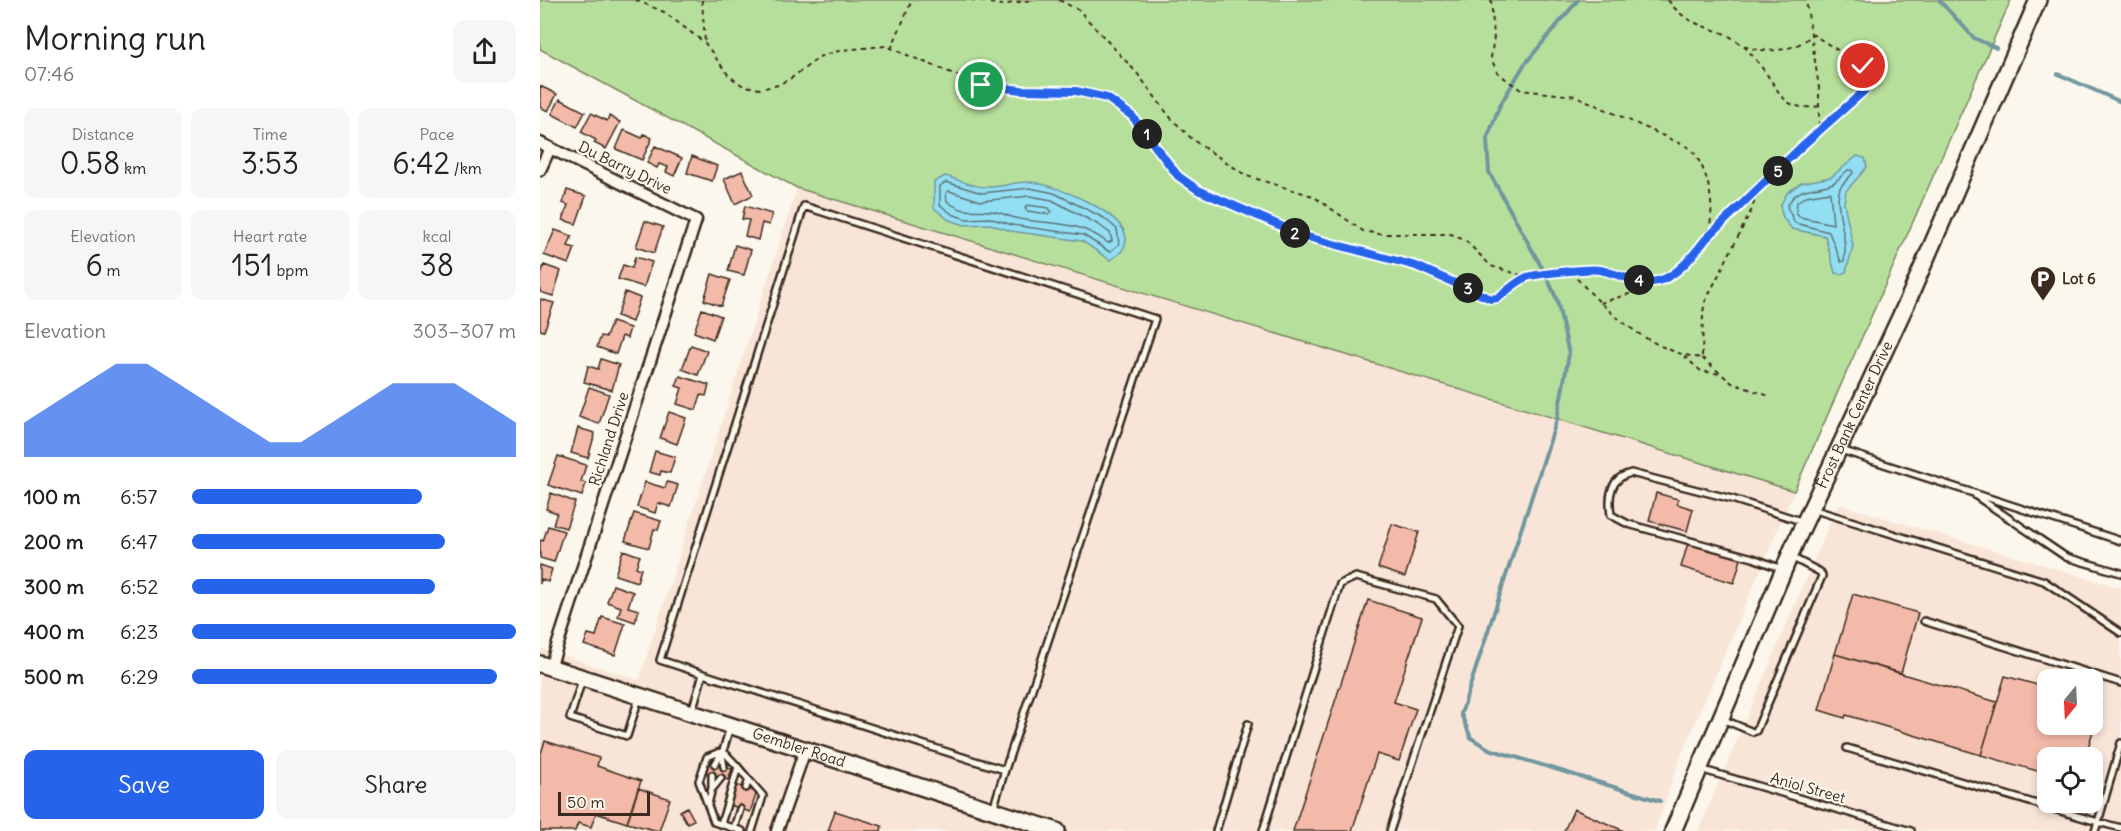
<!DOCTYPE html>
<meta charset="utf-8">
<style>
body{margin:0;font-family:Delius,sans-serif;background:#f6f6f6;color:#222;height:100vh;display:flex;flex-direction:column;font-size:22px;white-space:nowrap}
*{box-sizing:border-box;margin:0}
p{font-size:20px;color:#767676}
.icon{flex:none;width:33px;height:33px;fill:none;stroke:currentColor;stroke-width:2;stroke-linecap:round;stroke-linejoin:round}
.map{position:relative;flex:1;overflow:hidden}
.side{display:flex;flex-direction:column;background:#fff;width:540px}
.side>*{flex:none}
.needle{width:39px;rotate:198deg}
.controls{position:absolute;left:1497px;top:669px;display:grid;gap:12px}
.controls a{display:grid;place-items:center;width:66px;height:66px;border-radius:12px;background:#fff;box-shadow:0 3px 9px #0003;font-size:30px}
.scale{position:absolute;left:18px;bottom:15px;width:92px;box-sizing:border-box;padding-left:6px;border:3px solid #3b2a1e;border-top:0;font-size:16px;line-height:21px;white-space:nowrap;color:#3b2a1e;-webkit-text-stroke:4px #fbf7ec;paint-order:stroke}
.pin{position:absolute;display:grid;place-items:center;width:51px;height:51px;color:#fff;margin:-26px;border:3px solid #fff;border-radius:50%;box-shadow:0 2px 6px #0007}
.km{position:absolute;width:30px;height:30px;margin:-15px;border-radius:50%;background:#222;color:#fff;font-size:16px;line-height:30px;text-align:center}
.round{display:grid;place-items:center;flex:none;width:63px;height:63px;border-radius:12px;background:#f6f6f6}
.head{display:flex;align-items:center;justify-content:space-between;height:102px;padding:0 24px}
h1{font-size:33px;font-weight:600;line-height:45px}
.figures{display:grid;grid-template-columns:repeat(3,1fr);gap:9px;height:102px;padding:6px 24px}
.figures div{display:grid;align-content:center;border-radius:12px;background:#f6f6f6;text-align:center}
.figures b{font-size:30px;font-weight:600}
.figures small{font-size:16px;font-weight:400}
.figures p{font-size:16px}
.chart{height:168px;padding:12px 24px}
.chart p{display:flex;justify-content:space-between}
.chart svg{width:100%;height:108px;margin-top:6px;fill:#2563eb;opacity:.7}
.primary-button{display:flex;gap:12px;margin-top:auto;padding:12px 24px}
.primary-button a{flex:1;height:69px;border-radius:12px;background:#2563eb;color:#fff;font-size:24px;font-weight:600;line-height:69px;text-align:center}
.primary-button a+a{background:#f6f6f6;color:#222}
ul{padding:0 24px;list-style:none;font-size:20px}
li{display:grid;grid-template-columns:96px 72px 1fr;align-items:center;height:45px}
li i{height:15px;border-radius:8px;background:#2563eb}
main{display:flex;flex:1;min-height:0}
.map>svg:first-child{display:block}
.built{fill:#f9e5d8;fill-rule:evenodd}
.green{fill:#b7df9c;stroke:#79845d;stroke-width:1.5}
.water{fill:#92dff3;stroke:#6f979e;stroke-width:1.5}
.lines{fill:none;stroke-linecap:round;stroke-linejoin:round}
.shore{stroke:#5e7273;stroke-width:1.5}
.stream{stroke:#6f979e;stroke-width:4}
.building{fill:#f3baa9;stroke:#3b2a1e;stroke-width:1.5}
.service-casing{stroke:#3b2a1e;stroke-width:10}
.minor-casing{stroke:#3b2a1e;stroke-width:15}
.secondary-casing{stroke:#3b2a1e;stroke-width:20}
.path{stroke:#3b2a1e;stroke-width:2;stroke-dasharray:4.5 4.5;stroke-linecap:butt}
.service{stroke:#fbf7ec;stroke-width:5}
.minor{stroke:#fbf7ec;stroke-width:10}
.secondary{stroke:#fbf7ec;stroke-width:15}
.route-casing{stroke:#fff;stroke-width:12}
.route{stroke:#2563eb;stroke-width:8}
.labels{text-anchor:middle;stroke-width:4.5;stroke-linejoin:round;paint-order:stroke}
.street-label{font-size:15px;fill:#3b2a1e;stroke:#fbf7ec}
.poi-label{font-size:15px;font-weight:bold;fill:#3b2a1e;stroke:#fbf7ec;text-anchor:start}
</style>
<main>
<section class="side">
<div class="head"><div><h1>Morning run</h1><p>07:46</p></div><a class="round"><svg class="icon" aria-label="share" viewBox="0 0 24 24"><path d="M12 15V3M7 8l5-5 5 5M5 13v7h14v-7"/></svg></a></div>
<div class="figures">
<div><p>Distance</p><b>0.58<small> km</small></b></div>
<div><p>Time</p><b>3:53</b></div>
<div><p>Pace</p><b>6:42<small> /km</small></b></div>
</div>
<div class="figures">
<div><p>Elevation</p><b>6<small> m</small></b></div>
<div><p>Heart rate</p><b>151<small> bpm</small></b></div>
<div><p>kcal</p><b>38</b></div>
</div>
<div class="chart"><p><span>Elevation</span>303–307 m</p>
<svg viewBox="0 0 160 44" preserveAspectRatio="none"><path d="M0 44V30L10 22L20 14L30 6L40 6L50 14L60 22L70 30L80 38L90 38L100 30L110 22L120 14L130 14L140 14L150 22L160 30V44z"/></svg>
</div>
<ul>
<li><b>100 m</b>6:57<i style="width:71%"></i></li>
<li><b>200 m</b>6:47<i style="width:78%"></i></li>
<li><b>300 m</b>6:52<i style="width:75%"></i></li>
<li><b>400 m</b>6:23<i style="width:100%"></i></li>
<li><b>500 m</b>6:29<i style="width:94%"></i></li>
</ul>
<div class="primary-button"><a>Save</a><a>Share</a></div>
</section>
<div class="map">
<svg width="1581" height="831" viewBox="0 0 1581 831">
<rect width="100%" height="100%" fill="#fbf7ec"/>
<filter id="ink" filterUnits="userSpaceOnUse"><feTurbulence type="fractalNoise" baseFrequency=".0167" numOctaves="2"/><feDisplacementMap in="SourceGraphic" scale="12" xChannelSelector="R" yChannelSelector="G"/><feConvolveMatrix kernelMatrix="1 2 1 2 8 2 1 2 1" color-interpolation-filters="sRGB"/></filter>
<g filter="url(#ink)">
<path class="built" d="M257,188L1254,491L1139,761L1115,831H0V648L99,680Z
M1298,504L1581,588V831H1158ZM1508,680H1552V724H1508ZM1508,758H1552V802H1508Z"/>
<path class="green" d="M0,0H1471L1254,491L257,188L0,49Z"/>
<path class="water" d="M1317,156L1325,158L1327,167L1306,191L1304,203L1313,246L1306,272L1301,274L1295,273L1285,236L1252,229L1243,218L1240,206L1247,193L1261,183L1291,177Z
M405,176C418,179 433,187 445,187C461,188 476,181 491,182C514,184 586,213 586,239C585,250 579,255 570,260L542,241L471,231L450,224L425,225L409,220L394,208V182Z"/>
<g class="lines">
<path class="shore" d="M1308,170H1312L1313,173C1309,178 1303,183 1300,188C1293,205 1309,237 1304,261L1301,262L1289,232L1255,223L1247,207C1256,185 1274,191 1293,183C1298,180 1303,174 1308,170Z
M406,182L442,193L490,188L514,193L564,218L577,229L579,244L570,252L543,235L472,225L450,218L426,219L412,214L400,205V186Z
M409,191L441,201L490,196L512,200L559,225L570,233L572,241L568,243C538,220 514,225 479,219C469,217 461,212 451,211C431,209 425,215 407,201L406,193Z
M1290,192L1293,224L1260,217L1256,212L1257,202L1266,196Z
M487,205L509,208L511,212L508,214L487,211L485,208Z"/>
<path class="stream" d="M1038,0L984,65L960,105L947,139L949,172L1007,277L1017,300L1029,354L1017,419L921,714L931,738L949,749L1120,801
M1399,0L1434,38L1456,48
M1518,74L1581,102"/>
</g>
<path class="building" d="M0,86L17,94L8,111L0,107Z
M20,99L45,112L37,127L12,114Z
M51,113L67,121L69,116L80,122L66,149L54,143L56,140L41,132Z
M84,130L102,138L104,134L112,138L102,160L76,149Z
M115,146L142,158L134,176L126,172L128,167L119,164L117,168L107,163Z
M152,156L177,166L172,181L147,173Z
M202,171L213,195L195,204L184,179Z
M27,190L46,196L36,224L23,220L28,205L23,203Z
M205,206L232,214L229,225L222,223L218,240L205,236L209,220L202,219Z
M105,221L123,227L114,253L96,247Z
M15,230L32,236L28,246L35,248L29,264L4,255Z
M195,245L211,250L204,275L188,271Z
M95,257L112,262L104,287L78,279L83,265L92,268Z
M4,265L21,271L13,296L0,292V278Z
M172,274L190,280L181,306L164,300Z
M85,292L100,298L92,322L77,316Z
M0,299L14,303L4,331L0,330Z
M162,309L181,316L173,339L154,332Z
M72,322L90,328L87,338L82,336L76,354L57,347L61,336L66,337Z
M151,345L167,351L158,375L142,369Z
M61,359L79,365L72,390L44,382L48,366L58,369Z
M140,376L169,385L166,396L161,395L156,410L137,404L142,388L136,386Z
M49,387L69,394L59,424L39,417Z
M129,412L146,418L137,444L120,438Z
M38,428L55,433L48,458L31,453Z
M115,451L135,457L130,473L121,471L120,475L109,472Z
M18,456L46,465L41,482L46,483L42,496L8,485Z
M105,482L125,488L127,482L138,485L131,507L118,503L115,513L97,507Z
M11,493L35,502L26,528L13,524L17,513L6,509Z
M1116,493L1138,499L1137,504L1153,509L1147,531L1109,521Z
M94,513L121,521L118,530L114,529L109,548L85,541Z
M852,524L879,532L865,577L838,568Z
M8,526L24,531L14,562L0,558V540L3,541Z
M1148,543L1201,559L1194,583L1141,567Z
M83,550L100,556L96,567L101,569L97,582L75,575Z
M0,565L12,569L8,582L1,579L0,584Z
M73,585L93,592L88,607L99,610L95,622L78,616L81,607L67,602Z
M1313,594L1378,613L1361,673L1295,654Z
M828,600L882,617L854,702L876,709L859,761L837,754L812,831H753Z
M62,617L85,624L75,655L44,645L48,634L56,636Z
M1295,654L1457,702L1441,755L1306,715L1305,718L1279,710Z
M1465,676L1508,688V724H1552V701L1561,704L1545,758H1508V774L1441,755Z
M5,741L59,758L57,766L101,781L87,823L56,813L51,827L38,823L35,831H0V756Z
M168,761L192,769L188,780L164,772Z
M196,785L217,792L210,812L190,805Z
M98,788L130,799L119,831L87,823Z
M147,807L154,820L147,823L140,811Z
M1034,809L1082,830L1081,831H1024Z
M295,811L342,826L341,831H288Z"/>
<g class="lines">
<g class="service-casing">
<path id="service" d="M1301,450L1581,541
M1436,496L1526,557L1581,573
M1272,509L1504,581L1581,633
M1242,569L1213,558L1088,524L1071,515C1068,496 1070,478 1091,473L1192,499L1264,522
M1384,621L1581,683
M163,674L120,660L264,206L615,319L465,770
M42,680L30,718L87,736L99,698
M152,711L163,674L435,761L465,770L453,809
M1182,719L1213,732L1216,731L1282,576L1280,572L1251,557
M190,727L183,751L167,757L159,781L174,822L202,831
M1307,748L1558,822L1581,743
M182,755L184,767
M175,764L183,751L198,767L181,824
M198,767L209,780L206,788
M1160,769L1371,831
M209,780L223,796L212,831
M173,788L181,778
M168,804L172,788V775
M194,828L200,809
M676,831L708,724
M723,831L800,584L816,577L896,599L918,626L850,831
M1555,831L1558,822L1581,828"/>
</g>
<g class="minor-casing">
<path id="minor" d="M0,143L156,220L10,668
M0,170L10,148
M237,831L265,750"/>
</g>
<g class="secondary-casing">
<g id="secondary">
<path id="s1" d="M0,664L517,831"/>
<path id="s2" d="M1133,831L1255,543L1369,298L1498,0"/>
</g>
</g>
<path class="path" d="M96,0L124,12L165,43L189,76L202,85L220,89L238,85L253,77L281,56L302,50L345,46L441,85L481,90L536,91L568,98L592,116L638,176L658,191L764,236L876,266L951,299L957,298L987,277
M162,0L165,43
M432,0L461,5L492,0
M519,0L539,10L545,17L597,73L630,117L653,140L707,176L773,196L823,231L839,234H911L926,241L951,266L987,277L1058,269L1095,280L1120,281
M951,0L954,36L951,58L957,72L967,80L981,90L1036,96L1150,148C1169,169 1177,210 1167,236
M1128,0C1143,21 1160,25 1183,33C1190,36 1196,41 1203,45C1222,55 1259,51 1272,34L1323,66L1329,78L1324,91L1279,130
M1204,46C1211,54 1219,63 1225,72C1243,96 1244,112 1280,106
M351,49L372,0
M1031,272C1065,310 1109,352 1162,358L1163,312L1165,302L1211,211L1217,194
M1060,303L1108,288L1139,267L1279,130V88L1266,0
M1144,356L1161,371L1180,374
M1162,358L1192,383L1229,396"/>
<use href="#service" class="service"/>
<use href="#minor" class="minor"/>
<use href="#secondary" class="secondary"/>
</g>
</g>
<g class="lines" filter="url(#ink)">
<g class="route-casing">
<path id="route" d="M441,85L481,90L536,91L567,98L592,116L638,176L658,190L764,236L876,266L951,299L957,298C966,292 977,281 987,277C996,274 1051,268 1060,270C1079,274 1098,285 1118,281C1137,277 1155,253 1166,239L1262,146L1324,91L1329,78L1323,66"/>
</g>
<use href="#route" class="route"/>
</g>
<defs>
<g id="parking-pin" transform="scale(1.35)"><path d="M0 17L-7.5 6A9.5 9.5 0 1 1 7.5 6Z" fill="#3b2a1e" stroke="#fbf7ec"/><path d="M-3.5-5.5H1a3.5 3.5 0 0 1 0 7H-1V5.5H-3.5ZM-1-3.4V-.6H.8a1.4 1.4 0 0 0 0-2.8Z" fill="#fff"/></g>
</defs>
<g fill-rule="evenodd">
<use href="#parking-pin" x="1503" y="279"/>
</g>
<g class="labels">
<g class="street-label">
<text transform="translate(85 168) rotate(26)" y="5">Du Barry Drive</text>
<text dy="5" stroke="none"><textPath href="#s2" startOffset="454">Frost Bank Center Drive</textPath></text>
<text transform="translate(69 439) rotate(-72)" y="5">Richland Drive</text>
<text dy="5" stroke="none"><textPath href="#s1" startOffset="272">Gembler Road</textPath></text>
<text transform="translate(1268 788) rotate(16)" y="5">Aniol Street</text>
</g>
<g class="poi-label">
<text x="1522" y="284">Lot 6</text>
</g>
</g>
</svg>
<div class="controls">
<a><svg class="needle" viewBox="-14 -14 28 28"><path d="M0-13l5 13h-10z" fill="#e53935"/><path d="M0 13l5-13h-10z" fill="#767676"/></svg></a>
<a><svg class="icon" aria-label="locate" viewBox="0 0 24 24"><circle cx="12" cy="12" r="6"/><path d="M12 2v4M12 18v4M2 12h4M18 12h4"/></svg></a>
</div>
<div class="scale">50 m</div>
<div class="pin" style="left:441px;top:85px;background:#1e9e55"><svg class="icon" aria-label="arrive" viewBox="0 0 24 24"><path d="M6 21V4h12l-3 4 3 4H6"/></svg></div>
<div class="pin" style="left:1323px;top:66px;background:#d93025"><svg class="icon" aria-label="check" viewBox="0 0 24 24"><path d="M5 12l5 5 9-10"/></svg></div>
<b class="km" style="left:607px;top:134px">1</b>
<b class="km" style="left:755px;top:233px">2</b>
<b class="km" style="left:928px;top:288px">3</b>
<b class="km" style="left:1099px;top:280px">4</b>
<b class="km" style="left:1238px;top:171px">5</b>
</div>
</main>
